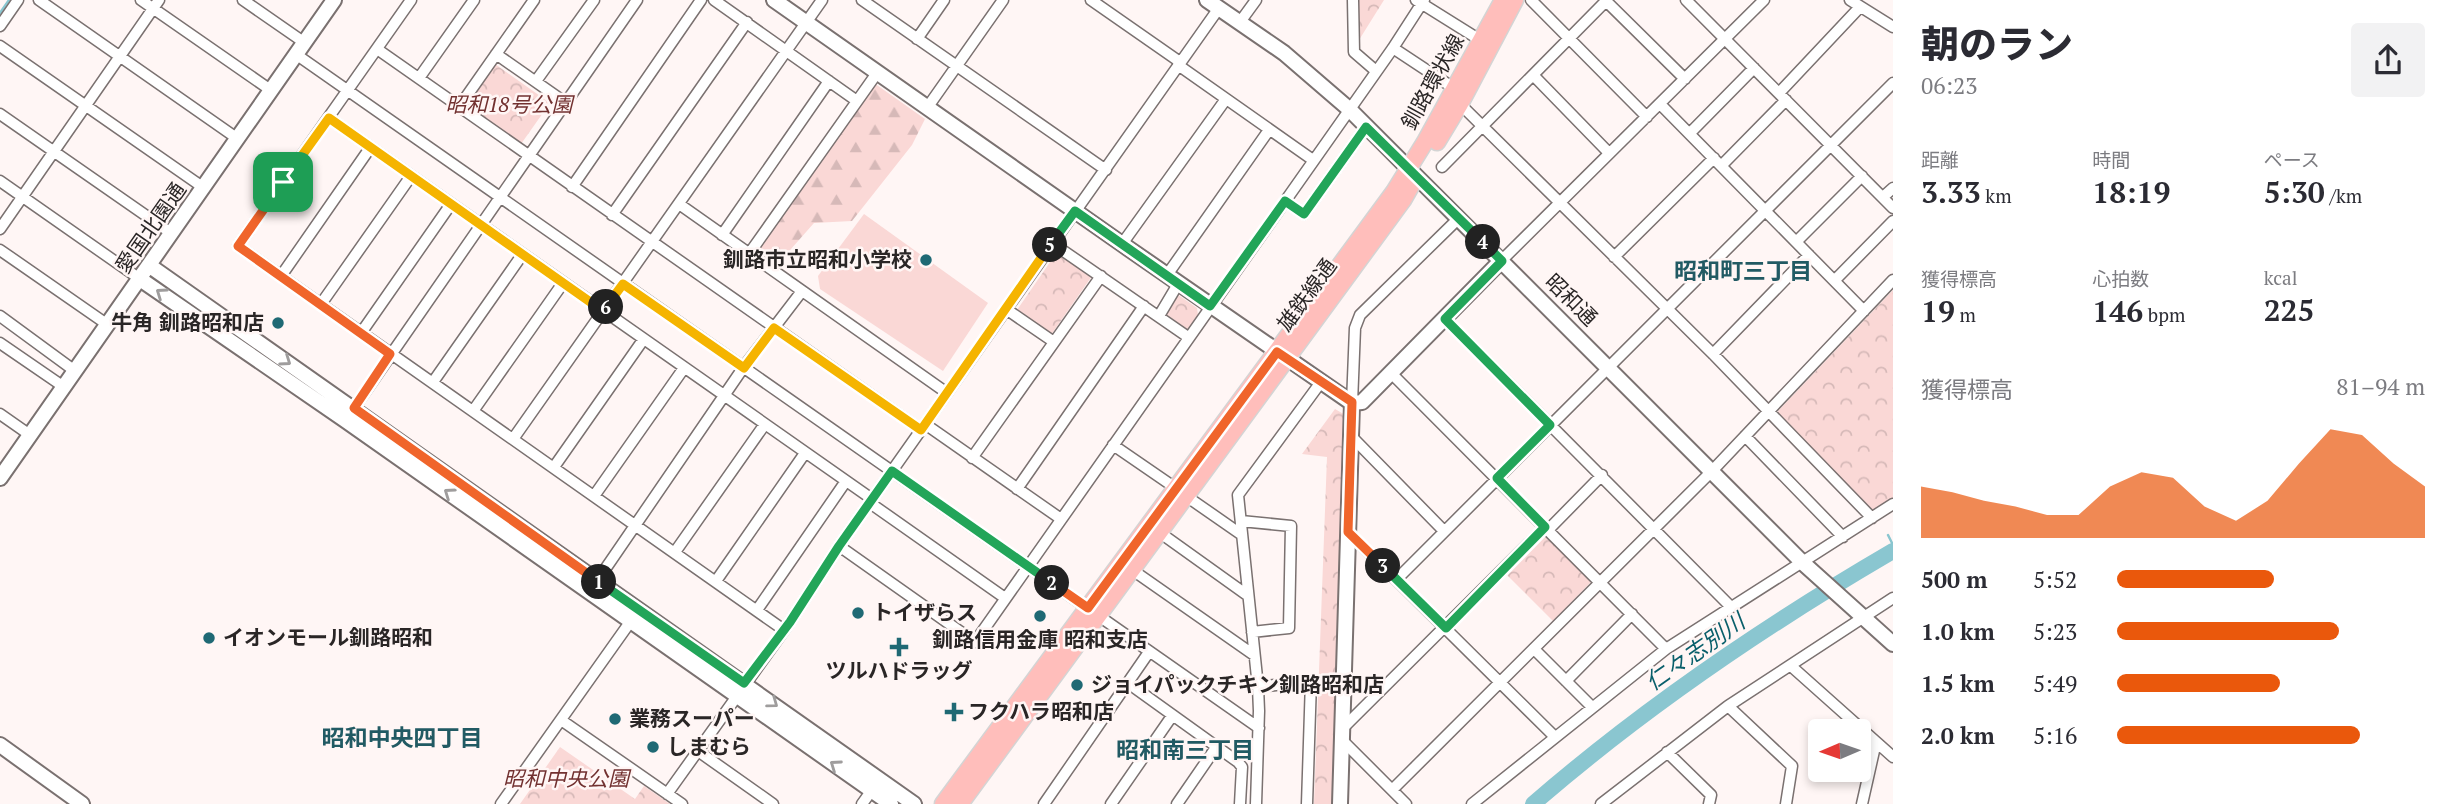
<!DOCTYPE html>
<html lang="ja">
<meta charset="utf-8">
<style>
body{margin:0;font-family:"PT Serif","Noto Sans JP",serif;background:#f2f2f3;color:#2b2b33;height:100vh;display:flex;flex-direction:column;font-size:26px;white-space:nowrap}
*{box-sizing:border-box;margin:0}
p{font-size:23px;color:#7c7c81}
.icon{flex:none;width:38px;height:38px;fill:none;stroke:currentColor;stroke-width:2;stroke-linecap:round;stroke-linejoin:round}
.map{position:relative;flex:1;overflow:hidden}
.side{display:flex;flex-direction:column;background:#fff;width:560px}
.side>*{flex:none}
.needle{width:46px;rotate:268deg}
.tools{position:absolute;left:1808px;top:719px;display:grid;gap:14px}
.tools a{display:grid;place-items:center;width:63px;height:63px;border-radius:7px;background:#fff;box-shadow:0 4px 10px #0003;font-size:35px}
.pin{position:absolute;display:grid;place-items:center;width:60px;height:60px;color:#fff;margin:-30px;border-radius:14px;box-shadow:0 4px 10px #0006}
.km{position:absolute;width:35px;height:35px;margin:-18px;border-radius:50%;background:#222;color:#fff;font-size:19px;line-height:35px;text-align:center}
.round{display:grid;place-items:center;flex:none;width:74px;height:74px;border-radius:7px;background:#f2f2f3}
.summary{display:flex;align-items:center;justify-content:space-between;height:119px;padding:0 28px}
h1{font-size:38px;font-weight:800;line-height:52px}
.metrics{display:grid;grid-template-columns:repeat(3,1fr);gap:10px;height:119px;padding:7px 28px}
.metrics div{display:grid;align-content:center}
.metrics b{font-size:30px;font-weight:800}
.metrics small{font-size:19px;font-weight:400}
.metrics p{font-size:19px}
.chart{height:196px;padding:14px 28px}
.chart p{display:flex;justify-content:space-between}
.chart svg{width:100%;height:126px;margin-top:7px;fill:#ea580c;opacity:.7}
ul{padding:0 28px;list-style:none;font-size:23px}
li{display:grid;grid-template-columns:112px 84px 1fr;align-items:center;height:52px}
li i{height:18px;border-radius:9px;background:#ea580c}
main{display:flex;flex:1;min-height:0}
.map>svg:first-child{display:block}
.grass{fill:#fad8d6}
.forest{fill:url(#forest-firs)}
.park{fill:url(#park-crowns)}
.lines{fill:none;stroke-linecap:round;stroke-linejoin:round}
.stream{stroke:#8ac6d0;stroke-width:2.5}
.river{stroke:#8ac6d0;stroke-width:16}
.street-casing{stroke:#7a7170;stroke-width:13}
.secondary-casing{stroke:#7a7170;stroke-width:18}
.primary-casing{stroke:#d4d4d4;stroke-width:19}
.street{stroke:#fff;stroke-width:10}
.secondary{stroke:#fff;stroke-width:14}
.primary{stroke:#ffbebb;stroke-width:16}
.oneway{stroke:#9f9d9d}
.split-1-casing{stroke:#fff;stroke-width:14}
.split-2-casing{stroke:#fff;stroke-width:14}
.split-3-casing{stroke:#fff;stroke-width:14}
.split-4-casing{stroke:#fff;stroke-width:14}
.split-5-casing{stroke:#fff;stroke-width:14}
.split-6-casing{stroke:#fff;stroke-width:14}
.split-7-casing{stroke:#fff;stroke-width:14}
.split-1{stroke:#f0652b;stroke-width:9}
.split-2{stroke:#22a559;stroke-width:9}
.split-3{stroke:#f0652b;stroke-width:9}
.split-4{stroke:#22a559;stroke-width:9}
.split-5{stroke:#22a559;stroke-width:9}
.split-6{stroke:#f5b400;stroke-width:9}
.split-7{stroke:#f5b400;stroke-width:9}
.poi-dot{fill:#1f6974;stroke:#fff6f5;stroke-width:2.5}
.labels{text-anchor:middle;stroke-width:5;stroke-linejoin:round;paint-order:stroke}
.street-label{font-size:21px;fill:#2a2626;stroke:#fff6f5}
.park-label{font-size:21px;font-style:italic;fill:#723130;stroke:#fff6f5}
.poi-label{font-size:21px;font-weight:bold;fill:#2a2626;stroke:#fff6f5;text-anchor:start}
.neighbourhood-label{font-size:23px;font-weight:bold;fill:#215a63;stroke:#fff6f5}
.water-label{font-size:23px;font-style:italic;fill:#095f6b;stroke:#fff6f5}
</style>
<main>
<div class="map">
<svg width="1893" height="804" viewBox="0 0 1893 804">
<defs>
<pattern id="forest-firs" width="22" height="20" patternUnits="userSpaceOnUse" patternTransform="scale(1.75)"><rect width="22" height="20" fill="#fad8d6"/><path d="M5 1l3.5 6h-7zM16 11l3.5 6h-7z" fill="#d6b9b8"/></pattern>
<pattern id="park-crowns" width="20" height="18" patternUnits="userSpaceOnUse" patternTransform="scale(1.75)"><rect width="20" height="18" fill="#fad8d6"/><path d="M2 6a3 3 0 1 1 6 0M12 15a3 3 0 1 1 6 0" fill="none" stroke="#d6b9b8"/></pattern>
</defs>
<rect width="100%" height="100%" fill="#fff6f5"/>
<path class="grass" d="M864,214L988,303L943,371L820,289L818,276Z"/>
<path class="forest" d="M874,83L925,119L912,145L852,221L814,223L776,266L754,252Z"/>
<path class="park" d="M1357,0H1384L1359,40Z
M495,64L550,103L521,144L467,106Z
M1057,252L1092,276L1051,335L1017,310Z
M1893,290V498L1876,509H1871L1778,416V411Z
M1177,294L1197,308L1198,315L1187,330L1164,313Z
M1335,409L1347,416L1332,804H1314L1327,457L1302,454Z
M1544,534L1592,581L1553,621L1505,573Z
M560,747L635,799L644,786L670,804H520Z"/>
<g class="lines">
<path class="stream" d="M0,13L9,0
M1888,535L1893,545"/>
<path class="river" d="M1533,804C1645,707 1766,625 1893,551"/>
<g class="street-casing">
<path id="street" d="M39,0L238,139
M141,0L272,91
M243,0L305,43
M411,0L238,246L784,630
M714,0L857,101
M862,0L1106,170
M1091,0L1180,62
M1353,0L1354,52L1376,71
M1416,0L1480,40
M1531,0L1647,117
M1686,0L1893,208
M1850,0L1893,27
M1606,1L1685,79
M1240,22L1256,0
M0,26L18,0
M917,39L944,0
M0,46L204,188
M1393,48L1455,89
M377,49L921,430
M496,54L566,103
M297,55L1259,728
M1178,65L1313,160
M1533,75L1609,153
M419,78L474,0
M536,81L594,0
M1779,93L1860,7
M1460,104L1713,354L1872,518
M1660,104L1864,311
M459,107L534,0
M927,108L1003,0
M0,114L171,233
M329,118L872,499
M1690,133L1754,68
M1722,165L1786,100
M1442,167L1607,0
M0,181L140,279
M572,187L701,0
M1883,197L1893,188
M1285,201L1304,214L1366,127
M679,204L947,393
M612,215L747,22
M0,229L159,0
M722,235L829,81
M1797,241L1862,176
M1052,243L1188,337
M1122,244L1226,99
M0,250L108,325
M749,254L877,73
M1614,257L1714,158
M1501,261L1764,0
M1167,275L1269,130
M281,276L370,148
M1835,280L1893,221
M321,304L411,176
M1006,309L1054,342
M0,316L75,371
M1159,316L1178,284
M1445,319L1731,607
M361,333L451,204
M0,343L64,387
M1713,354L1809,255
M1391,373L1666,649
M433,382L522,255
M1352,403L1355,328L1360,315L1459,218
M354,408L637,0
M473,411L563,283
M0,414L30,435
M925,424L1061,519
M1745,436L1843,537
M1352,437L1444,531
M513,439L822,0
M1113,445L1177,489
M972,458L1101,276
M554,467L643,340
M1017,489L1144,306
M594,496L684,368
M1186,496L1242,535
M870,503L1005,598
M1241,521L1291,526L1289,628L1252,632
M1548,530L1602,475
M1159,532L1247,595
M1348,532L1555,737
M839,546L975,642L1393,48L1424,0
M675,552L765,424
M1131,569L1254,655
M1397,579L1893,83
M597,581L743,368L802,291
M716,581L805,453
M757,610L846,481
M1534,649L1592,707
M1791,666L1893,757
M1566,681L1632,614
M1128,683L1238,762L1242,767L1240,804
M1258,687L1311,681L1307,804
M1728,706L1792,766L1786,804
M561,720L682,804
M1343,728L1545,527
M1342,740L1406,804
M698,751L773,804
M1667,752L1711,795L1709,804
M1392,790L1712,471L1893,280
M667,794L790,622L839,546L1219,8
M501,804L633,618
M862,804L872,790
M1044,804L1149,652
M1111,804L1172,716
M1177,804L1217,746
M1256,804L1259,711L1258,687L1238,495L1321,382
M1472,804L1666,649L1893,504
M1601,804L1728,706L1893,598
M1862,804L1876,742"/>
</g>
<g class="secondary-casing">
<path id="secondary" d="M774,0L1122,244L1352,403L1362,402L1501,261
M1207,0L1284,53L1349,109L1803,563L1893,644
M150,266L914,804
M140,279L345,420L891,804
M0,478L334,0
M0,745L82,804
M1340,804L1352,403"/>
</g>
<g class="primary-casing">
<path id="primary" d="M1437,142L1460,104L1515,0
M943,804L1394,192L1425,142L1503,0
M960,804L1403,200L1415,179"/>
</g>
<use href="#street" class="street"/>
<use href="#secondary" class="secondary"/>
<use href="#primary" class="primary"/>
</g>
<defs><path id="oneway-chevron" d="M-2-3.5L2.5 0L-2 3.5" fill="none" stroke-width="1.6" stroke-linecap="round" stroke-linejoin="round" transform="scale(1.75)"/></defs>
<g class="oneway">
<use href="#oneway-chevron" transform="translate(161 293) rotate(-145)"/>
<use href="#oneway-chevron" transform="translate(286 361) rotate(35)"/>
<use href="#oneway-chevron" transform="translate(449 493) rotate(-145)"/>
<use href="#oneway-chevron" transform="translate(773 703) rotate(36)"/>
<use href="#oneway-chevron" transform="translate(835 765) rotate(-145)"/>
</g>
<g class="lines">
<g class="split-1-casing">
<path id="split-1" d="M283,182L238,246L390,354L354,408L599,582"/>
</g>
<g class="split-2-casing">
<path id="split-2" d="M599,582L744,683L790,622L839,546L892,471L1052,583"/>
</g>
<g class="split-3-casing">
<path id="split-3" d="M1052,583L1088,608L1277,352L1352,402L1348,532L1383,566"/>
</g>
<g class="split-4-casing">
<path id="split-4" d="M1383,566L1446,628L1545,527L1497,478L1550,425L1445,319L1502,261L1483,242"/>
</g>
<g class="split-5-casing">
<path id="split-5" d="M1050,245L1075,211L1210,306L1285,201L1304,214L1366,127L1483,242"/>
</g>
<g class="split-6-casing">
<path id="split-6" d="M606,307L623,284L744,368L774,328L921,430L1050,245"/>
</g>
<g class="split-7-casing">
<path id="split-7" d="M283,182L329,118L603,311L606,307"/>
</g>
<use href="#split-1" class="split-1"/>
<use href="#split-2" class="split-2"/>
<use href="#split-3" class="split-3"/>
<use href="#split-4" class="split-4"/>
<use href="#split-5" class="split-5"/>
<use href="#split-6" class="split-6"/>
<use href="#split-7" class="split-7"/>
</g>
<g class="poi-dot">
<circle cx="926" cy="260" r="7"/>
<circle cx="278" cy="323" r="7"/>
<circle cx="858" cy="613" r="7"/>
<circle cx="1040" cy="616" r="7"/>
<circle cx="209" cy="638" r="7"/>
<path d="M895.5 636.5h7v7h7v7h-7v7h-7v-7h-7v-7h7z"/>
<circle cx="1077" cy="685" r="7"/>
<path d="M950.5 701.5h7v7h7v7h-7v7h-7v-7h-7v-7h7z"/>
<circle cx="615" cy="719" r="7"/>
<circle cx="653" cy="747" r="7"/>
</g>
<g class="labels">
<g class="street-label">
<text transform="translate(1433 82) rotate(-61)" y="7">釧路環状線</text>
<text transform="translate(151 228) rotate(-55)" y="7">愛国北園通</text>
<text transform="translate(1307 295) rotate(-54)" y="7">雄鉄線通</text>
<text transform="translate(1571 300) rotate(45)" y="7">昭和通</text>
</g>
<g class="park-label">
<text x="509" y="112">昭和18号公園</text>
<text x="566" y="786">昭和中央公園</text>
</g>
<g class="poi-label">
<text x="912" y="267" text-anchor="end">釧路市立昭和小学校</text>
<text x="264" y="330" text-anchor="end">牛角 釧路昭和店</text>
<text x="872" y="620">トイザらス</text>
<text x="223" y="645">イオンモール釧路昭和</text>
<text x="1040" y="647" text-anchor="middle">釧路信用金庫 昭和支店</text>
<text x="899" y="678" text-anchor="middle">ツルハドラッグ</text>
<text x="1091" y="692">ジョイパックチキン釧路昭和店</text>
<text x="968" y="719">フクハラ昭和店</text>
<text x="629" y="726">業務スーパー</text>
<text x="667" y="754">しまむら</text>
</g>
<g class="neighbourhood-label">
<text x="1743" y="279">昭和町三丁目</text>
<text x="402" y="746">昭和中央四丁目</text>
<text x="1185" y="758">昭和南三丁目</text>
</g>
<g class="water-label">
<text transform="translate(1695 652) rotate(-35)" y="8">仁々志別川</text>
</g>
</g>
</svg>
<div class="tools">
<a><svg class="needle" viewBox="-14 -14 28 28"><path d="M0-13l5 13h-10z" fill="#e53935"/><path d="M0 13l5-13h-10z" fill="#7c7c81"/></svg></a>
</div>
<div class="pin" style="left:283px;top:182px;background:#1e9e55"><svg class="icon" aria-label="arrive" viewBox="0 0 24 24"><path d="M6 21V4h12l-3 4 3 4H6"/></svg></div>
<b class="km" style="left:599px;top:582px">1</b>
<b class="km" style="left:1052px;top:583px">2</b>
<b class="km" style="left:1383px;top:566px">3</b>
<b class="km" style="left:1483px;top:242px">4</b>
<b class="km" style="left:1050px;top:245px">5</b>
<b class="km" style="left:606px;top:307px">6</b>
</div>
<section class="side">
<div class="summary"><div><h1>朝のラン</h1><p>06:23</p></div><a class="round"><svg class="icon" aria-label="share" viewBox="0 0 24 24"><path d="M12 15V3M7 8l5-5 5 5M5 13v7h14v-7"/></svg></a></div>
<div class="metrics">
<div><p>距離</p><b>3.33<small> km</small></b></div>
<div><p>時間</p><b>18:19</b></div>
<div><p>ペース</p><b>5:30<small> /km</small></b></div>
</div>
<div class="metrics">
<div><p>獲得標高</p><b>19<small> m</small></b></div>
<div><p>心拍数</p><b>146<small> bpm</small></b></div>
<div><p>kcal</p><b>225</b></div>
</div>
<div class="chart"><p><span>獲得標高</span>81–94 m</p>
<svg viewBox="0 0 160 44" preserveAspectRatio="none"><path d="M0 44V26L10 28L20 31L30 33L40 36L50 36L60 26L70 21L80 23L90 33L100 38L110 31L120 18L130 6L140 8L150 18L160 26V44z"/></svg>
</div>
<ul>
<li><b>500 m</b>5:52<i style="width:51%"></i></li>
<li><b>1.0 km</b>5:23<i style="width:72%"></i></li>
<li><b>1.5 km</b>5:49<i style="width:53%"></i></li>
<li><b>2.0 km</b>5:16<i style="width:79%"></i></li>
</ul>
</section>
</main>
